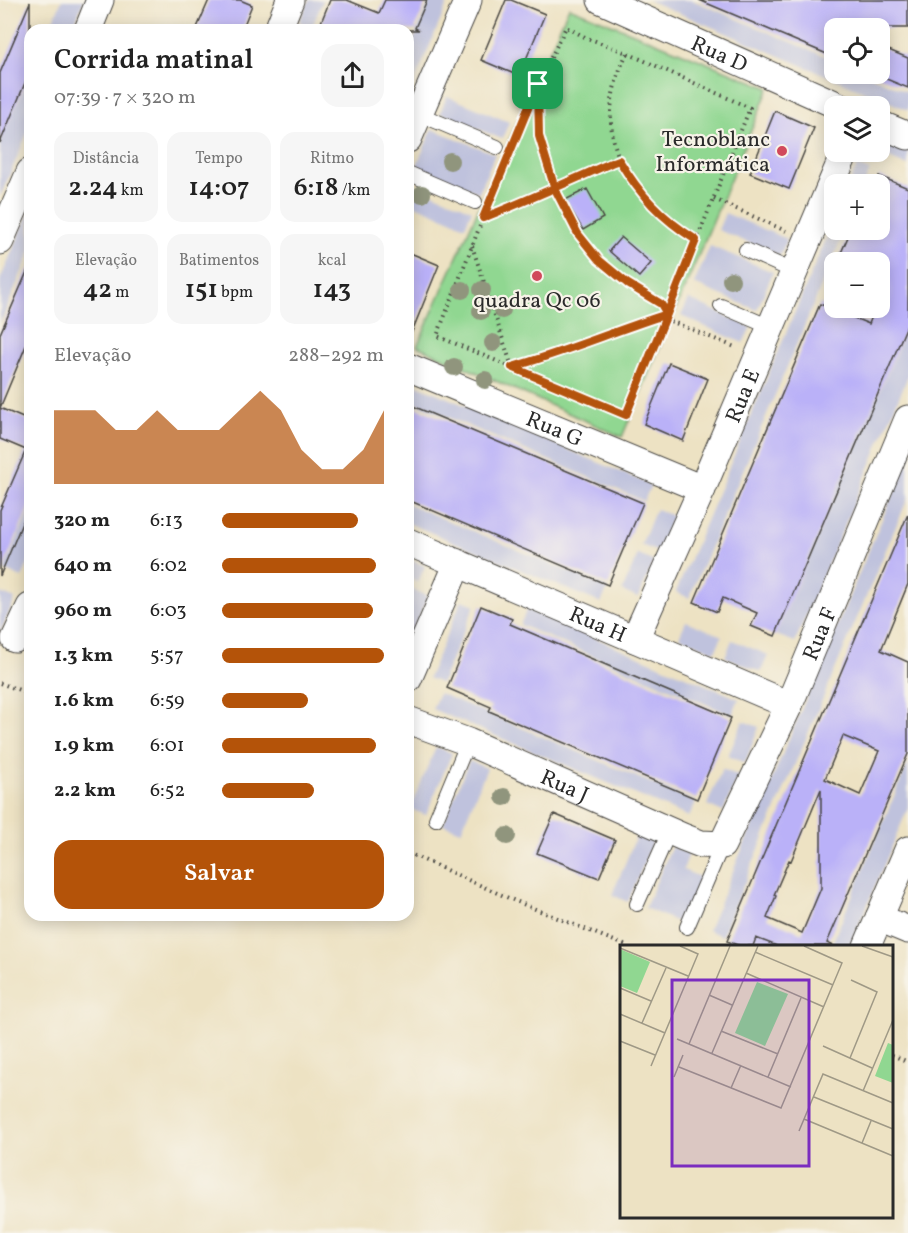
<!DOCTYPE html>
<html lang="pt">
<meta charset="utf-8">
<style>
body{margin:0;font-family:Vollkorn,serif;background:#f6f6f6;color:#222;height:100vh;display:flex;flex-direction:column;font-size:22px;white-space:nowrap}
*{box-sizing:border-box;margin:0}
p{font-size:20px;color:#767676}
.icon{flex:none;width:33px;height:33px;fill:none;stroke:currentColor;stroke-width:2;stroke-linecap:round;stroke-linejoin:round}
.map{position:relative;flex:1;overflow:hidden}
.details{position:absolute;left:24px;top:24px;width:390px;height:897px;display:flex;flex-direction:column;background:#fff;border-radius:18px;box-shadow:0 3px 15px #0003}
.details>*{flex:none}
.controls{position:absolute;left:824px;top:18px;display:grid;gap:12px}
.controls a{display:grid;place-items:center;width:66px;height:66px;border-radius:12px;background:#fff;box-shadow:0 3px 15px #0003;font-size:30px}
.pin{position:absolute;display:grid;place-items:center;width:51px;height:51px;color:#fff;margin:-26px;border-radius:12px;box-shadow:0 3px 9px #0006}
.round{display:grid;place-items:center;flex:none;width:63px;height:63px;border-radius:18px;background:#f6f6f6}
.headline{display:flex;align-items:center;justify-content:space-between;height:102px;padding:0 30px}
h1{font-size:27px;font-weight:600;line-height:45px}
.stats{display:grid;grid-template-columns:repeat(3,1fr);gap:9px;height:102px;padding:6px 30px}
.stats div{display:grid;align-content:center;border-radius:15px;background:#f6f6f6;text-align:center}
.stats b{font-size:26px;font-weight:600}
.stats small{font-size:16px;font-weight:400}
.stats p{font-size:16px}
.chart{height:168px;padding:12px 30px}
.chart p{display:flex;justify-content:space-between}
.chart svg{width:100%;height:108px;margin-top:6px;fill:#b45309;opacity:.7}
.cta{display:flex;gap:12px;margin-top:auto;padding:12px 30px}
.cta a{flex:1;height:69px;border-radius:18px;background:#b45309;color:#fff;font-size:24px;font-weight:600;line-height:69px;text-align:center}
ul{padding:0 30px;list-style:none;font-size:20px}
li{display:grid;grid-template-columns:96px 72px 1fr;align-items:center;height:45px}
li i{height:15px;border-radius:8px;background:#b45309}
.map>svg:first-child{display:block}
.industrial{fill:#bfc2dd}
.green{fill:#90d791;stroke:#5e815e;stroke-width:1.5}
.building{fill:#bab1f8;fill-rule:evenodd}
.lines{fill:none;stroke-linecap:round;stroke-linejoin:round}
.service-casing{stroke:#484642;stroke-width:16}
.minor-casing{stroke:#484642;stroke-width:29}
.path{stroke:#484642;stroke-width:4;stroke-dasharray:1.5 4.5;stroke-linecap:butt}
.service{stroke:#fff;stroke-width:14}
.minor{stroke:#fff;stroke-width:27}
.tree{fill:#90957d}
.route-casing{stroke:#fff;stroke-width:12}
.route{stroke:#b45309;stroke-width:8}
.poi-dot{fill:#d1495b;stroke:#f7f3e8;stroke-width:2}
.labels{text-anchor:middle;stroke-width:4.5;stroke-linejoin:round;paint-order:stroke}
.street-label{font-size:22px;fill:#2b2b2b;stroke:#f7f3e8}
.poi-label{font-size:22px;fill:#2b2b2b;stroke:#f7f3e8;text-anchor:end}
.inset-road{fill:none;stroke:#9f9986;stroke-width:1.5}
.view{fill:#7b2cbf;fill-opacity:0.15;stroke:#7b2cbf;stroke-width:3}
.inset-edge{fill:none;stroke:#2b2b2b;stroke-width:3}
</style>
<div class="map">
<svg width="908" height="1233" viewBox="0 0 908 1233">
<rect width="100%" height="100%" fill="#f7f3e8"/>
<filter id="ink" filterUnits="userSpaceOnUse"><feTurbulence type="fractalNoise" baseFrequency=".0167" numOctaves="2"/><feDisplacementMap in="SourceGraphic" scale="12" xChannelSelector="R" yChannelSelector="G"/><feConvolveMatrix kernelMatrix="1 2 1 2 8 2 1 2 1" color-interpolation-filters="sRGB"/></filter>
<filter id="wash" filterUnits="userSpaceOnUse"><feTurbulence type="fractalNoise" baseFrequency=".008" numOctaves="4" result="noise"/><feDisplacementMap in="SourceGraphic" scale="24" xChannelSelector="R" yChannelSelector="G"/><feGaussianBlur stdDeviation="1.35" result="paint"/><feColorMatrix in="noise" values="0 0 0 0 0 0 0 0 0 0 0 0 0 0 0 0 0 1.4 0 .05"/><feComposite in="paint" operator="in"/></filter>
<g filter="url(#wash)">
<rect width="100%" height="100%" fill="#ede2c3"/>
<path class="industrial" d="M62,0H84L72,30H49Z
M309,0H323L312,27L299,22Z
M430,0H449L408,97V53Z
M648,0H692L834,60V74H865L908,92V110Z
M30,74V127L0,197V144Z
M447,96L509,122L502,139L440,113Z
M432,129L495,154L479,193L416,167Z
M887,137L908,146V166L879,154Z
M857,166L870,171L864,184H849Z
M410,183L472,210L465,226L408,202Z
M30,209V253L0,324V280Z
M725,213L787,239L780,256L718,230Z
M834,220V230H845L689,598L676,592Z
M710,246L773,272L757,310L694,284Z
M689,299L751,327L743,343L681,316Z
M908,325V376L795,642L776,635Z
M408,381L651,485L644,501L408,400Z
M908,458V498L722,936L708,930Z
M408,504L608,588L601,603L408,523Z
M30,509V559L22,578L4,570Z
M656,509L673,516L658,552L641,545Z
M638,554L654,562L638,598L622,591Z
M408,559L425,566L418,582L408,578Z
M409,588L428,596L408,643V591Z
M0,593L15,599L0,633Z
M462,600L475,605L441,683L428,678Z
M527,609L739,699L732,715L520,625Z
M686,621L722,636L715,652L679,637Z
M732,640L768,655L761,672L725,657Z
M439,693L696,802L689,817L432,709Z
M743,721L759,727L745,763L728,756Z
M436,747L452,753L426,815L410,809Z
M469,761L487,768L461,831L443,824Z
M908,763V808L850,946H831Z
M722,769L739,776L723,812L707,805Z
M638,832L654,839L628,902L612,895Z
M672,846L689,854L683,870L702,878L682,924L645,908Z"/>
<path class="green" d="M569,7L769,88L622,437L417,346Z"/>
<g id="blocks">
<path class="building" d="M209,0H240L252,5L242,30H196Z
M330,0H347L379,13L385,0H427L415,28L419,30H318Z
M506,0H511L545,14L519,76L481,60Z
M699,0H908V28H834V57Z
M30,2V71L0,143V73Z
M879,46L908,58V88L879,76Z
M775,111L814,128L789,189L750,173Z
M879,176L908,188V323L775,636L751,626L757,613L723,598L717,612L694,602L820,304L869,324L875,308H879V262H837L851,230H879Z
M587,189L603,218L583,230L565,200Z
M621,237L651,263L639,277L609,251Z
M408,252L439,265L409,339H408Z
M30,265V336L0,408V334Z
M669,363L708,379L683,441L644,424Z
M408,404L643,503L608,585L408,500Z
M0,408L30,421V504L0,576V510L26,450L0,439Z
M908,514V584L881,650L908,662V754L827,943L834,946H777L756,938L753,946H740L727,941ZM843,736L879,751L860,795L825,779ZM821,789V888L802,933L767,918L776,896L774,895L789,860L791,861Z
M481,606L512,619L510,624L731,718L697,799L489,711L491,707L447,688Z
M554,814L615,840L599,878L537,853Z"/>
</g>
</g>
<g filter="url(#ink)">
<use href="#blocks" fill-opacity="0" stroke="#484642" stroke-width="1.5"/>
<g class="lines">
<g class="service-casing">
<path id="service" d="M419,114L497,147
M408,173L475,202
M746,250L793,271
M721,306L770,327
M436,819L468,742
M637,904L670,830
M687,927L722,845"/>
</g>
<g class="minor-casing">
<g id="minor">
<path id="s1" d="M601,0L839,106"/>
<path d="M88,30L100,0"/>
<path d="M278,30L290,0"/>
<path d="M879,124L908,136"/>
<path d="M408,139L468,0"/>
<path d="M0,241L30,172"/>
<path id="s2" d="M408,367L702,489"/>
<path id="s3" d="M408,542L789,705"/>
<path d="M15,639L30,607"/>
<path id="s4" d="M635,639L702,489L845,152"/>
<path d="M408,679L458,563"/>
<path id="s5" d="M408,720L468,742L683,837L701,844L722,845L789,705L908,419"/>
<path d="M879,918L908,930"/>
<path d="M867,946L908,850"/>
</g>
</g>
<path class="path" d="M627,53C587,135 626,196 696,240
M514,142L538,84
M492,195L505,163
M714,199L786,231
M489,215L529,200L619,160
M472,246L512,367C565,352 615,331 667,314L661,304L628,284L599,260L577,234L563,208L551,178L539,136L538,84L566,27L585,37L627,53L750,108L626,415L437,336L483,218
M665,319L735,347
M0,683L30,694
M408,853L513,900L627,946
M892,1055L908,1062"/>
<use href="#service" class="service"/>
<use href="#minor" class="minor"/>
</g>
<g class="tree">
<circle cx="450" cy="161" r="9"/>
<circle cx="422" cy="194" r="9"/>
<circle cx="731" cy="280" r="9"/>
<circle cx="462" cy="290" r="9"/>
<circle cx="482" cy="290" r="9"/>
<circle cx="502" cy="310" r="9"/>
<circle cx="481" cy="311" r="9"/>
<circle cx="493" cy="343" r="9"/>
<circle cx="454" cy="367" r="9"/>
<circle cx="485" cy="380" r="9"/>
<circle cx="504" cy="797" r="9"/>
<circle cx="507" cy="836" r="9"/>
</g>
</g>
<g class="lines" filter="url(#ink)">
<g class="route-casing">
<path id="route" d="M538,84L539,136L555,189L578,234L599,260L628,284L661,304L667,314L626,415L512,367C565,352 614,331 667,314L696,240C661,218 640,195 619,160L611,163C568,182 526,201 483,218L538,84"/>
</g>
<use href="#route" class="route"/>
</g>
<g class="poi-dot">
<circle cx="782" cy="151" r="6"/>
<circle cx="537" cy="276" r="6"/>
</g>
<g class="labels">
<g class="street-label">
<text dy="8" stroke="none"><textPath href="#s1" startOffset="130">Rua D</textPath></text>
<text dy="8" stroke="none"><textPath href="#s4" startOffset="266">Rua E</textPath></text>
<text dy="8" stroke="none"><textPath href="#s2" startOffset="159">Rua G</textPath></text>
<text dy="8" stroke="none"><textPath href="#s3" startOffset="207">Rua H</textPath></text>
<text dy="8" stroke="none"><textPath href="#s5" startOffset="572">Rua F</textPath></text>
<text dy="8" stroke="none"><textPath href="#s5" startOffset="170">Rua J</textPath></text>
</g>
<g class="poi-label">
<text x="770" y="146">Tecnoblanc<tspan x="770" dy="25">Informática</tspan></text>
<text x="537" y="307" text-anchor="middle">quadra Qc 06</text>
</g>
</g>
<g transform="translate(620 945)">
<rect width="273" height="273" fill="#ede2c3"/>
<path d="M0,4L30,17L17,48L0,41ZM137,37L168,49L145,101L115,88ZM268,98L273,100V138L255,131Z" fill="#90d791"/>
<path class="inset-road" d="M242,1L273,12M0,3L68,31M135,7L213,40M126,28L204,62M0,43L31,56M89,50L112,60M0,69L45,88M22,78L46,23M101,86L158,109M57,94L171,142M0,96L35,110M69,99L110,1M203,101L252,123M92,108L138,1M230,113L257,47L231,35M31,121L78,9L60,1M59,122L161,163L222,18L184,1M54,132L63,110M148,132L181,53M111,143L121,120M243,146L273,75M194,152L273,184M184,174L273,211M179,186L203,129L273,158M242,198L251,176"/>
<path class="view" d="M52,35H189V221H52Z"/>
<rect width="273" height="273" class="inset-edge"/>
</g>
</svg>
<div class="controls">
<a><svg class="icon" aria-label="locate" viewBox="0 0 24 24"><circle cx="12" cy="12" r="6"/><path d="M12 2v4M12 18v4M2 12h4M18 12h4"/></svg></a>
<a><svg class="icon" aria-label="layers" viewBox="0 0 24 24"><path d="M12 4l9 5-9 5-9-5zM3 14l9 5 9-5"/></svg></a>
<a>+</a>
<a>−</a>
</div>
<div class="pin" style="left:538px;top:84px;background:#1e9e55"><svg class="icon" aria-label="arrive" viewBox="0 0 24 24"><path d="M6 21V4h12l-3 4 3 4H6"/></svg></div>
<section class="details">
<div class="headline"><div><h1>Corrida matinal</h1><p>07:39 · 7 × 320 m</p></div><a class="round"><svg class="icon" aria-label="share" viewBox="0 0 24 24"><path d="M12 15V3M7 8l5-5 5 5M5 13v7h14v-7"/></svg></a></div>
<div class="stats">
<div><p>Distância</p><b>2.24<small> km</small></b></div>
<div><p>Tempo</p><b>14:07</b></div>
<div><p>Ritmo</p><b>6:18<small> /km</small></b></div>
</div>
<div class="stats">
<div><p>Elevação</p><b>42<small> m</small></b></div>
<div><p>Batimentos</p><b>151<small> bpm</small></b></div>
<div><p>kcal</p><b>143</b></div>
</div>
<div class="chart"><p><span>Elevação</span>288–292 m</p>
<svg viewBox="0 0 160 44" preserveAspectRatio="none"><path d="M0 44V14L10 14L20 14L30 22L40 22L50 14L60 22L70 22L80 22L90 14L100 6L110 14L120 30L130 38L140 38L150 30L160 14V44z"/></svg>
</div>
<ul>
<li><b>320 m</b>6:13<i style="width:84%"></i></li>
<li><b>640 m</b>6:02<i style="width:95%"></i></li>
<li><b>960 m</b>6:03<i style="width:93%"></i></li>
<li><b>1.3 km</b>5:57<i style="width:100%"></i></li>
<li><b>1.6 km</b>6:59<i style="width:53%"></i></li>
<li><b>1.9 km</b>6:01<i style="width:95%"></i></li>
<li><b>2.2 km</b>6:52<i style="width:57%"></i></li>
</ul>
<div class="cta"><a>Salvar</a></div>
</section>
</div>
